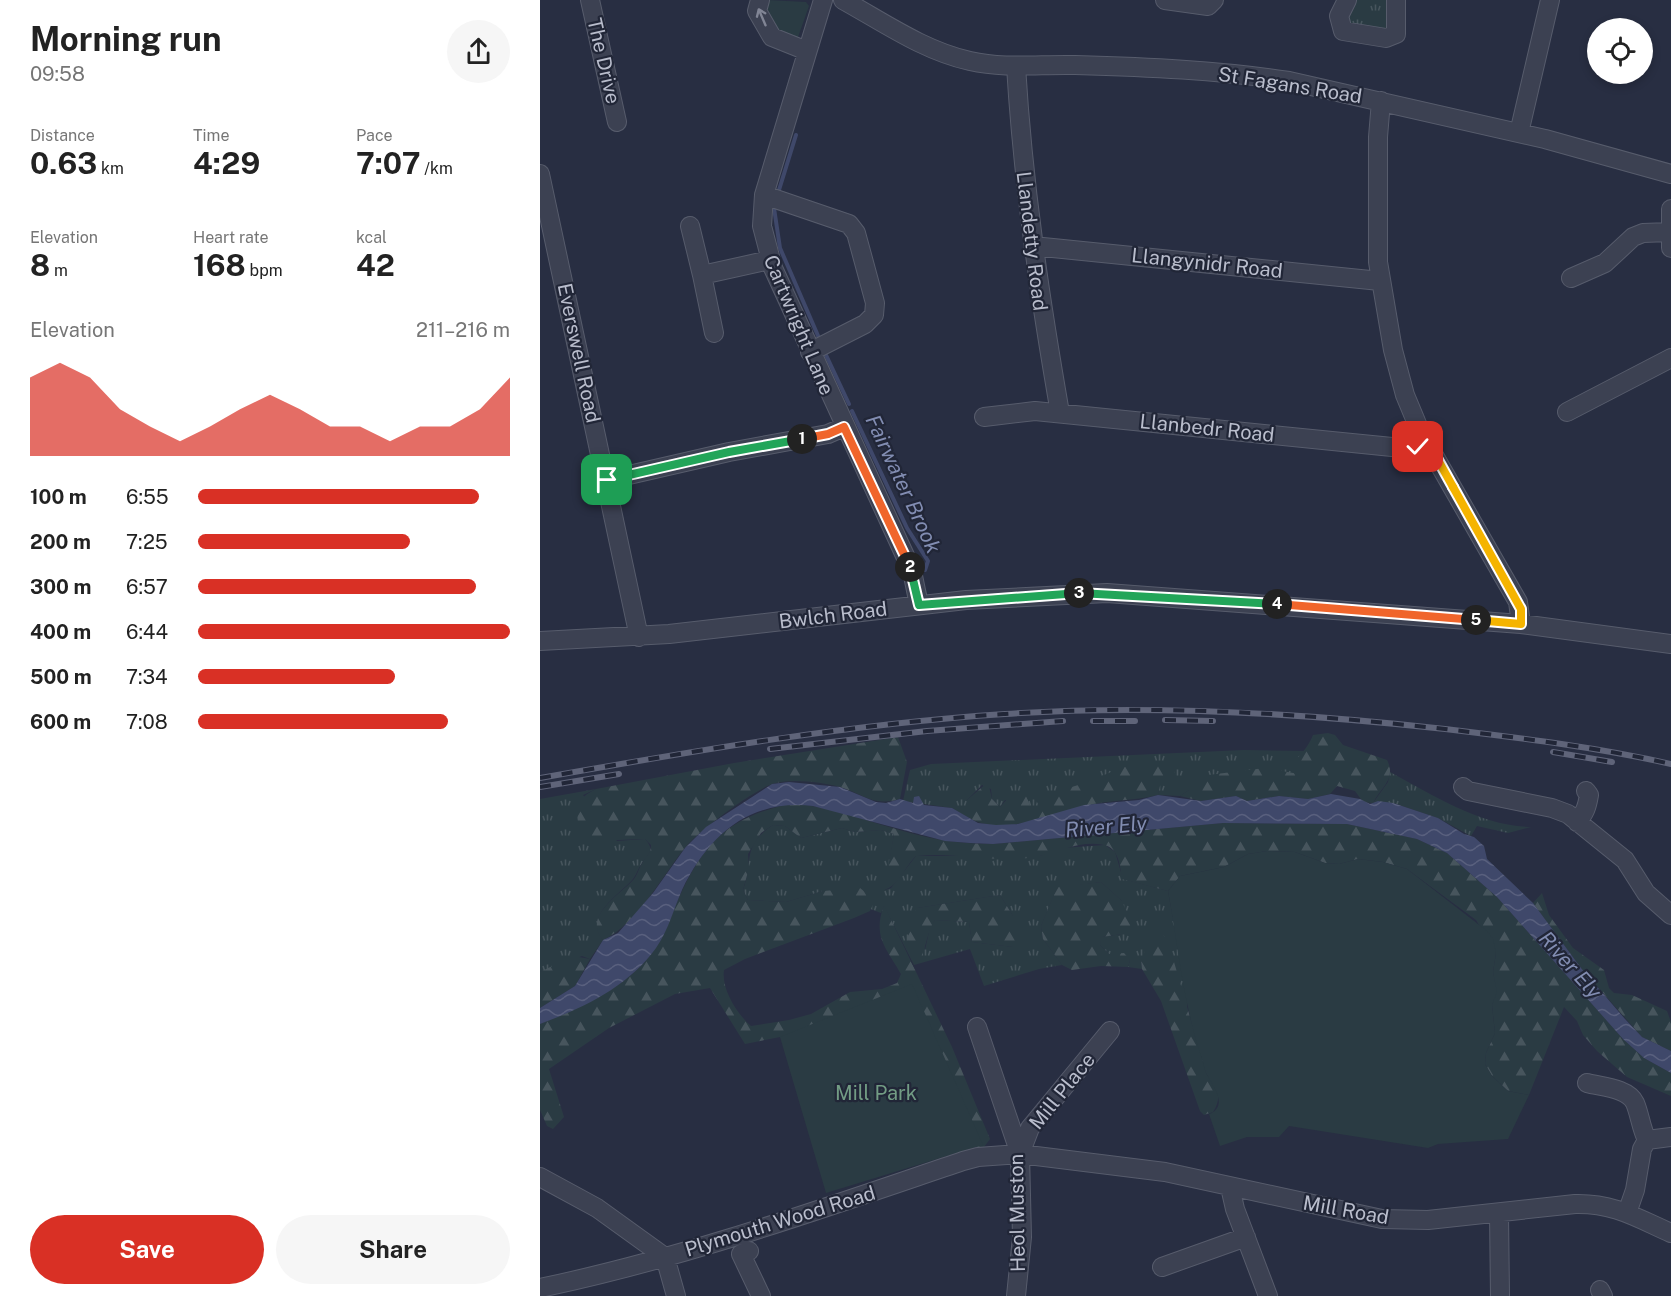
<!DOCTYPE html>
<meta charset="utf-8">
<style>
body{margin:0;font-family:"Public Sans",sans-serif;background:#f6f6f6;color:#222;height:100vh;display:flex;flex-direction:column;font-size:22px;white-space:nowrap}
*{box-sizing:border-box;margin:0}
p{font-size:20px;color:#767676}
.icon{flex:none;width:33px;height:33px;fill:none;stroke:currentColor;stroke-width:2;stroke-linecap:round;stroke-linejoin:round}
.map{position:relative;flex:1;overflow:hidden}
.details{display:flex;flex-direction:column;background:#fff;width:540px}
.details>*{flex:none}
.buttons{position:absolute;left:1047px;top:18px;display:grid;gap:12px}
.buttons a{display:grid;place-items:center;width:66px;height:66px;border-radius:50%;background:#fff;box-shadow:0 3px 9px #0003;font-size:30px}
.pin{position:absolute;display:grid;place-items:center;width:51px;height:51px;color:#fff;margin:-26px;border-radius:12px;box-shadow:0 3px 9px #0006}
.km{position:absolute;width:30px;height:30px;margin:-15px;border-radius:50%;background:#222;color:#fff;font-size:16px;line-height:30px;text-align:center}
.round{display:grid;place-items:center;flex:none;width:63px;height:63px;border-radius:32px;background:#f6f6f6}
.headline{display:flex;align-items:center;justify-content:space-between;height:102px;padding:0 30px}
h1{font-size:33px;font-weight:700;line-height:45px}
.stats{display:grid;grid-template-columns:repeat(3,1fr);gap:9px;height:102px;padding:6px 30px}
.stats div{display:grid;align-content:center}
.stats b{font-size:30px;font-weight:700}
.stats small{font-size:16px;font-weight:400}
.stats p{font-size:16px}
.chart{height:168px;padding:12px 30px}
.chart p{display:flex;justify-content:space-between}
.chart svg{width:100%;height:108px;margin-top:6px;fill:#d93025;opacity:.7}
.primary-button{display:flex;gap:12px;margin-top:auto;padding:12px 30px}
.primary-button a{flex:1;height:69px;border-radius:36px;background:#d93025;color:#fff;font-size:24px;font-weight:700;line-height:69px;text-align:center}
.primary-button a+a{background:#f6f6f6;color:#222}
ul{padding:0 30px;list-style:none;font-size:20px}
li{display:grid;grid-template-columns:96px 72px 1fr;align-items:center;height:45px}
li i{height:15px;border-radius:8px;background:#d93025}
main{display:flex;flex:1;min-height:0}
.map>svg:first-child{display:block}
.grass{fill:url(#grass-tufts);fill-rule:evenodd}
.forest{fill:url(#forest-firs)}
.green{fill:#2a3b43}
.water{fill:url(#water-waves)}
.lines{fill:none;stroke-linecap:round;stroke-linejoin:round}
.stream{stroke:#3f486a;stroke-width:4}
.minor-casing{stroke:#575c6c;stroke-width:20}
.minor{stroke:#3c4152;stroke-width:18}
.rail-casing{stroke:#5f6479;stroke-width:6}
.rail{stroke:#212637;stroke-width:4;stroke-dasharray:11;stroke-linecap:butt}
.oneway{stroke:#818595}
.split-1-casing{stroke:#fff;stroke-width:12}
.split-2-casing{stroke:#fff;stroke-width:12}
.split-3-casing{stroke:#fff;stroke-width:12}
.split-4-casing{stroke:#fff;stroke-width:12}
.split-5-casing{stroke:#fff;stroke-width:12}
.split-6-casing{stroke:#fff;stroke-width:12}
.split-7-casing{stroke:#fff;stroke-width:12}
.split-1{stroke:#22a559;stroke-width:8}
.split-2{stroke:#f0652b;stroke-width:8}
.split-3{stroke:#22a559;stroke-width:8}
.split-4{stroke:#22a559;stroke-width:8}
.split-5{stroke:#f0652b;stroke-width:8}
.split-6{stroke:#f5b400;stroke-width:8}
.split-7{stroke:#f5b400;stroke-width:8}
.labels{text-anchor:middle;stroke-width:4.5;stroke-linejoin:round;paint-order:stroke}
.street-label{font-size:20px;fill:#b9bdcc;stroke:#212637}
.park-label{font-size:20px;fill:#729c84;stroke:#212637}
.water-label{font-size:21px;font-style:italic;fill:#828db2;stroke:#212637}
</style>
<main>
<section class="details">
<div class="headline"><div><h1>Morning run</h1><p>09:58</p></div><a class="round"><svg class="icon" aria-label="share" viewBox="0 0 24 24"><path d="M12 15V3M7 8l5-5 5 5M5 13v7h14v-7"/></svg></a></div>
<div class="stats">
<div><p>Distance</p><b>0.63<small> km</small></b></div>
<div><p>Time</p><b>4:29</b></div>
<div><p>Pace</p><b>7:07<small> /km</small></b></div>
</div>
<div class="stats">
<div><p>Elevation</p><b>8<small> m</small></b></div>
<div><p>Heart rate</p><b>168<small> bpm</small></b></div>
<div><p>kcal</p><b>42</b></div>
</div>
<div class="chart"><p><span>Elevation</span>211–216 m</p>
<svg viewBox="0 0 160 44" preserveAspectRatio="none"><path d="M0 44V12L10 6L20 12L30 25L40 32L50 38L60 32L70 25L80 19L90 25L100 32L110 32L120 38L130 32L140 32L150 25L160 12V44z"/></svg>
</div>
<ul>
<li><b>100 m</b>6:55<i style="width:90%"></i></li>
<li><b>200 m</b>7:25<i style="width:68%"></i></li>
<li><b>300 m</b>6:57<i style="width:89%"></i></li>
<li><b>400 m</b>6:44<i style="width:100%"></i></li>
<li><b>500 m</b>7:34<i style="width:63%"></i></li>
<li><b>600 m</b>7:08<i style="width:80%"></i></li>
</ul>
<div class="primary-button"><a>Save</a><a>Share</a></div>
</section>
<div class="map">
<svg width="1131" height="1296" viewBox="0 0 1131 1296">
<defs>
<pattern id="grass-tufts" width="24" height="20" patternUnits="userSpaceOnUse" patternTransform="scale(1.5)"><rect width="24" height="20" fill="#2a3b43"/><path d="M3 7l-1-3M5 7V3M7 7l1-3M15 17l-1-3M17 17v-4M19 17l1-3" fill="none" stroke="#47555d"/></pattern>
<pattern id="forest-firs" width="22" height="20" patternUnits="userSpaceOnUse" patternTransform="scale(1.5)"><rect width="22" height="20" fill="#2a3b43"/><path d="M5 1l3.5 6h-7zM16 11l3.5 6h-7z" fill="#47555d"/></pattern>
<pattern id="water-waves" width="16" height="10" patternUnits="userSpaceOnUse" patternTransform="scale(1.5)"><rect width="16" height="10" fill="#3f486a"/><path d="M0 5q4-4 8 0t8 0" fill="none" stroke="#59607e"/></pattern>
</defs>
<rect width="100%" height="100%" fill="#282e42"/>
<path class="grass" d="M813,0H851L852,27L846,32L807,23Z
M704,750L766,751L762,757L766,775L649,790L640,796L618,795L619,788L519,813L520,804L502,812L501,817L465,800L460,807L452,799L451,789L442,785L427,800V817L412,808L363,801L370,770L391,764Z
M850,772C895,796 940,826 991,827L968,833L937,826L931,836L898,818L853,803H833L848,782Z
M56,789L43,795L77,841L105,839C115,850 109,853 102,863C98,868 97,874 93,879C79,895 43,916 63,940L50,959L42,956L0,972V799Z
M233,825L245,826L261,838L302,828L315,832L341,830L354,834L345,890L351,888L376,856H500L522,848L565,845L575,852L583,879L628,891L647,994V1013L641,992L601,960L602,969L588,967L590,960L569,954L560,945L561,937L582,934V901L561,882L517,888L501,926L503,939L522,965L499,969L444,986L430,949L374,965L344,906L341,913L283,891L246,902L208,900L203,890C214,860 201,846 233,825ZM460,895L473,916V947L432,942L429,922L395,920L390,927L385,950L377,908Z"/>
<path class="forest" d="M788,733L795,735L803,745L847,760C857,779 840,788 833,803L823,802L815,791L797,786L790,794L768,799L739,796L707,801L696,796L661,801L640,796L649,790V786L632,778L620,786L618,795C593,801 568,800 544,806C508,814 463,838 427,817V800L448,782L452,799L460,807L472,794L486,795L492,811L501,810L495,798L545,783L583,767L631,763L636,776H660L725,768L759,774L753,765C760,753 767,750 773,735Z
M358,737L367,762L360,799C332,807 324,794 300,787C282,782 249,778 232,784C211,792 157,832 144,849C120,879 97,924 63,940C42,916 80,895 94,879C98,874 99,867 103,862C107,855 111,853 111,845L105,839L50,841L40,834C36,811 33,800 56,789L194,763Z
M252,803C305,809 355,833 407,841C422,843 438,844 454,844L683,823L807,824L877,839L907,853L957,897L1083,1039L1104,1058L1131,1073V1096L1087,1077L1057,1051L1043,1035L1037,1021L1024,1007L989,1095L968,1091L952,1076L945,1064L946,1053L955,1033L952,1005L956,992L953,972L956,953L936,920L867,869L843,862L818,859L799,864L785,863L755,852L727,851L708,854L684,867L640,876L628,891L582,879C580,866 579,848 564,845C542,840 521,851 500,856C460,865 417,851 376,856C365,866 359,886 344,890L354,834L341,830L315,832L302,828L261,838L245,826L233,825L221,833L208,854L209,868L203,890L208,900L246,902L283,891L320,888L335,900L330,911L314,918L205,959L184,970C181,989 197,1014 211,1026L249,1020L271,1014L310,992L342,989L357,983L361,974C347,949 332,937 344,905L412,1047L450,1139L444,1147H437L240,1037L205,1044L170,988L135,994L69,1028L9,1069L24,1117L13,1129L7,1126L0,1110V1024C43,1005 89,988 116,947C128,930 133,908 143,889C169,835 194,817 252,803Z
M561,882L582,901L593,928L582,934L562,937L560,945L569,954L584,953L590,960L588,967L561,966L532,970L522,965L503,939L501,926L517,887Z
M1002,893L1009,915L1033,948L1064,970L1069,988L1074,993L1092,995L1127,1011L1131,1022V1051L1102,1037L1041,968L993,903Z
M460,895L483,932L484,944L473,947L432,942L429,922L395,920C387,931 387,946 380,959C361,946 368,925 377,908Z
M620,933L627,938L667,1075C677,1088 683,1097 673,1112L664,1115L660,1111L621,1001L602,969L601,960L612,935Z
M33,956L50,959L35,986L0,1008V972Z"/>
<path class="green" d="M227,0L266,2L269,6L257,40L238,33L226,16Z
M727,851L755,852L785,863L799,864L818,859L843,862L867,869L947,931L953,939L956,953L953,972L957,992L952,1005L955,1033L946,1053L945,1064L952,1076L968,1091L989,1095L968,1139L898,1144L888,1148L749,1126L739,1137H707L680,1146L669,1114C689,1106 673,1086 667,1075C664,1069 663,1060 660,1053C643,1001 638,945 628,891L640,876L684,867L708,854Z
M372,984L443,1145L286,1193L240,1037Z"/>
<path class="water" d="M249,782L300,787L336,802L346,803L360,799L373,803L374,797L379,796L384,805L412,808L438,823L456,825L478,824L544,805L599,800L618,795L661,801L696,796L707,801L739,796L768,799L791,794L820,799L830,804L838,801L853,803L898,818L924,834L934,837L944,846L947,859L993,903L1041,968L1085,1019L1102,1037L1131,1051V1073L1104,1058L1083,1039L957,897L907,853L877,839L807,824L683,823L453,844L430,843L405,841L273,806C210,799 169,834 142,890C134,908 128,931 116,948C88,987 43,1008 0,1024V1008L35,986L63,940L78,933L113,893L145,848L166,827L232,784Z"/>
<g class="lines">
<path class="stream" d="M239,190L256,135
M234,208L240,248L279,338
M286,355L309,404
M312,411L367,528L388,561L385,570"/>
<g class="minor-casing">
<path id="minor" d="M50,0L77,122
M220,0L217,11L232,37L267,51
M283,0L224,195L222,226L233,268L372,571L379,605
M303,0C343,22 384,51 430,61C465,69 500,64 535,65C606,67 679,70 749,81L1005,139L1131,174
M625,0L668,6L674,0
M807,0L799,16L803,31L846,38L856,34V0
M476,66C483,184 500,298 520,413
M841,101L838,137V262L853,350L865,395L880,431L978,602L981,624
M979,133L1010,0
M0,174L99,637
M224,195L309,224L316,233L335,303L334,315L325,324L270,352
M1131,209V248
M150,226L162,275
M493,246L840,281
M1031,278L1065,263L1093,237L1103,233L1130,232
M174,333L162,275L230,260
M1027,412L1131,358
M444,417L495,411L872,449L888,442
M67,480L189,452L288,434L304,427
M0,641L129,634L426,600L567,593L981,624L1131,644
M923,787L928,791L1012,808L1028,814L1085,860L1106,893L1131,915
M1037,822C1045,813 1047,807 1049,795L1046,791
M437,1027L480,1154L482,1237L476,1296
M1047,1083C1062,1087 1088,1088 1095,1103C1100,1115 1101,1128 1107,1140
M480,1154L490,1128L570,1031
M0,1177L57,1208L125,1257L136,1296
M690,1187L695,1209L728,1296
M959,1213L960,1296
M1087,1213L1095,1190L1102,1149L1107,1140L1131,1137
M209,1251L201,1254L221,1296
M622,1267L706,1237
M0,1288C144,1258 284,1208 423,1161L438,1157L480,1154L625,1172L842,1219L888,1220L1035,1204C1074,1203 1097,1218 1131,1233
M1060,1290L1063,1296"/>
</g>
<use href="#minor" class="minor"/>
<g class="rail-casing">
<path id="rail" d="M625,720L673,721
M553,721H595
M230,749L387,731L523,721
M1013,752L1072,762
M0,778C154,751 309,724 465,714C611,704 760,713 905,729C980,738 1057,747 1131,764
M0,787L79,774"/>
</g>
<use href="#rail" class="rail"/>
</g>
<defs><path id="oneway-shaft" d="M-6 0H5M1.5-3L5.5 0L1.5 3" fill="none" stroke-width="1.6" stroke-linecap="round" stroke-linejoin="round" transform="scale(1.5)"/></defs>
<use class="oneway" href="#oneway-shaft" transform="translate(222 17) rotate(-113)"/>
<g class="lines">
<g class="split-1-casing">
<path id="split-1" d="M67,480L189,452L262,439"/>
</g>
<g class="split-2-casing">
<path id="split-2" d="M262,439L288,434L304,427L370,567"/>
</g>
<g class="split-3-casing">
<path id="split-3" d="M370,567L379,605L539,593"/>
</g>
<g class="split-4-casing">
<path id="split-4" d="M539,593L737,604"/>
</g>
<g class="split-5-casing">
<path id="split-5" d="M737,604L936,620"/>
</g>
<g class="split-6-casing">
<path id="split-6" d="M913,487L981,609V624L936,620"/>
</g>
<g class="split-7-casing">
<path id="split-7" d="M878,447L888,442L913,487"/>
</g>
<use href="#split-1" class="split-1"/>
<use href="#split-2" class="split-2"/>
<use href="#split-3" class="split-3"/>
<use href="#split-4" class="split-4"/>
<use href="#split-5" class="split-5"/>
<use href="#split-6" class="split-6"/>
<use href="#split-7" class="split-7"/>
</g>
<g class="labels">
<g class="street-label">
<text transform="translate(64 61) rotate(77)" y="7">The Drive</text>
<text transform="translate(750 85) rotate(9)" y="7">St Fagans Road</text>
<text transform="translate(492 241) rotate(83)" y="7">Llandetty Road</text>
<text transform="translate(667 263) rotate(6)" y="7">Llangynidr Road</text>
<text transform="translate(259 325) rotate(67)" y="7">Cartwright Lane</text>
<text transform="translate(39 353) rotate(78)" y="7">Everswell Road</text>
<text transform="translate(667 428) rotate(6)" y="7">Llanbedr Road</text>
<text transform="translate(293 615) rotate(-7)" y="7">Bwlch Road</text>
<text transform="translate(522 1091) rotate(-51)" y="7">Mill Place</text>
<text transform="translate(806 1210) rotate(10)" y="7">Mill Road</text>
<text transform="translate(477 1213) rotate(-91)" y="7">Heol Muston</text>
<text transform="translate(240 1221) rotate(-17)" y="7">Plymouth Wood Road</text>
</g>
<g class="park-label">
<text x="336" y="1100">Mill Park</text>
</g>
<g class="water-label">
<text transform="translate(363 484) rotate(65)" y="7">Fairwater Brook</text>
<text transform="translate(566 827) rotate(-5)" y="7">River Ely</text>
<text transform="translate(1030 965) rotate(48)" y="7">River Ely</text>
</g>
</g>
</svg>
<div class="buttons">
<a><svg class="icon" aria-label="locate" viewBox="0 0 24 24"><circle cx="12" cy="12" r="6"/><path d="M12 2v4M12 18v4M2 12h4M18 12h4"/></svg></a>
</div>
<div class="pin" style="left:67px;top:480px;background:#1e9e55"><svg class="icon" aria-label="arrive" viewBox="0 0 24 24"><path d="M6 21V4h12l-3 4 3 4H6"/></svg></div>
<div class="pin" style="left:878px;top:447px;background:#d93025"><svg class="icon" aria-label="check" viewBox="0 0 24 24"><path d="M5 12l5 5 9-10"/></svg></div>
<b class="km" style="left:262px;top:439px">1</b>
<b class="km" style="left:370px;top:567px">2</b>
<b class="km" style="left:539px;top:593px">3</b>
<b class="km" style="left:737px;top:604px">4</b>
<b class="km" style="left:936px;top:620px">5</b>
</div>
</main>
